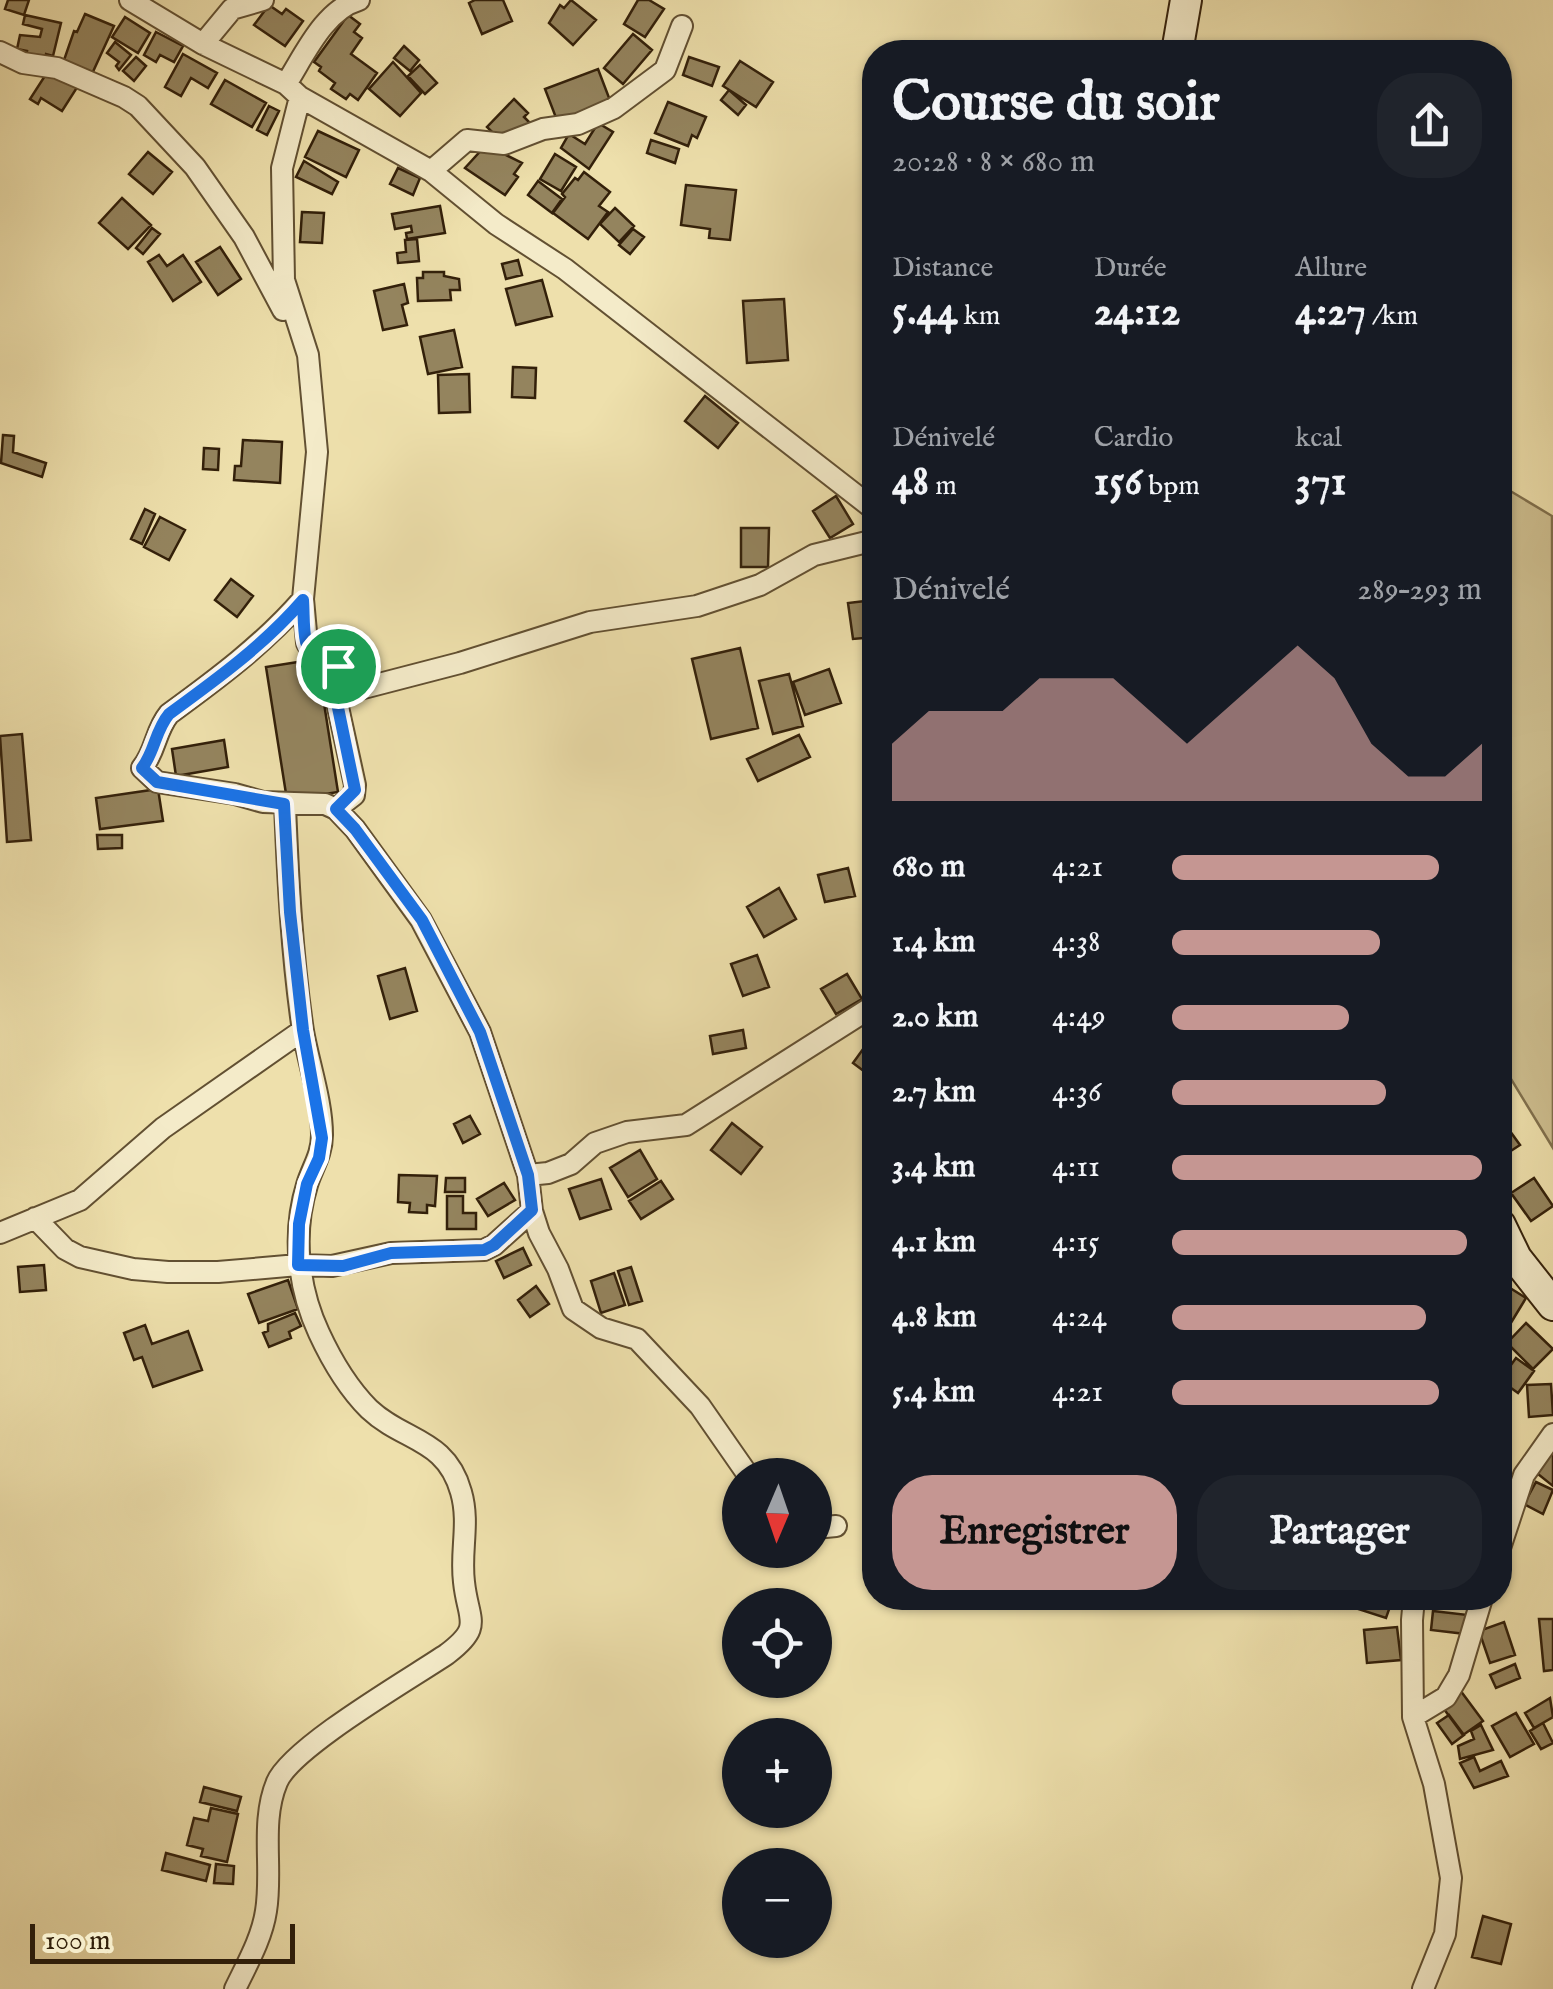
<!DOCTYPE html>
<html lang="fr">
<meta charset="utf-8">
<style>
body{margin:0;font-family:"IM FELL English",serif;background:#20242c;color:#f1f3f6;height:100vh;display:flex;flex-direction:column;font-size:38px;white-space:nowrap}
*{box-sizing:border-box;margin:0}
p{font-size:32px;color:#9ea1a6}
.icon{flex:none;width:55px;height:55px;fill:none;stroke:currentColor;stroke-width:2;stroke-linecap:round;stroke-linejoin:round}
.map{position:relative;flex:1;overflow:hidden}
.side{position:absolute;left:862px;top:40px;width:650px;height:1570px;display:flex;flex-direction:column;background:#171b24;border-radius:40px;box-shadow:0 2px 8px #0004}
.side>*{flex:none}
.needle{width:65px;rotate:182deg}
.controls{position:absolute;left:722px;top:1458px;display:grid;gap:20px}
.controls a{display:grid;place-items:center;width:110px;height:110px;border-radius:50%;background:#171b24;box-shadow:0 2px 8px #0004;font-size:50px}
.scale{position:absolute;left:30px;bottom:25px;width:265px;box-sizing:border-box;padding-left:10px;border:5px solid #33200a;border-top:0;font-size:28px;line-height:35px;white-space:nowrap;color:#33200a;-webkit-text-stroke:8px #f4ebc9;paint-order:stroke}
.pin{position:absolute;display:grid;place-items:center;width:85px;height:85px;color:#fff;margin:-42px;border:5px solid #fff;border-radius:50%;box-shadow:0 2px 10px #0007}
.round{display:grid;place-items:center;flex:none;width:105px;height:105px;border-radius:40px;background:#20242c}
.headline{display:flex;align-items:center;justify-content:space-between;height:170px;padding:0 30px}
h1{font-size:55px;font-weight:700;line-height:75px}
.metrics{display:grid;grid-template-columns:repeat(3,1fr);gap:15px;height:170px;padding:10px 30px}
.metrics div{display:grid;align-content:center}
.metrics b{font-size:42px;font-weight:700}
.metrics small{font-size:28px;font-weight:400}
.metrics p{font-size:28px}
.chart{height:280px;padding:20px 30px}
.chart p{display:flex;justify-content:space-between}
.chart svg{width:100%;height:180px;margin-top:10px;fill:#c59692;opacity:.7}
.primary-button{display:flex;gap:20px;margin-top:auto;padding:20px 30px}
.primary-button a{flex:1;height:115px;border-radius:40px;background:#c59692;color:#111;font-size:40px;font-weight:700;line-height:115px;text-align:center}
.primary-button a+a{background:#20242c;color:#f1f3f6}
ul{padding:0 30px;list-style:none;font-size:32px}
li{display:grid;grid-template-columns:160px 120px 1fr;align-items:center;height:75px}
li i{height:25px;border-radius:12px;background:#c59692}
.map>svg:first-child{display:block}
.green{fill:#cebf90;stroke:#80704d;stroke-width:2.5}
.building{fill:#94845e;stroke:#33200a;stroke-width:2.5}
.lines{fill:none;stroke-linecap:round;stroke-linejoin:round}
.street-casing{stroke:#625032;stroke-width:24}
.secondary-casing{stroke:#33200a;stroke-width:34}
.street{stroke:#f4ebc9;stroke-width:20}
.secondary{stroke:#f4ebc9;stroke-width:30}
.route-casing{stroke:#fff;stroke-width:20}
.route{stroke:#1a73e8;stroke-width:12}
</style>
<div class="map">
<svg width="1553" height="1989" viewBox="0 0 1553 1989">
<rect width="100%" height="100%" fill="#eee0ac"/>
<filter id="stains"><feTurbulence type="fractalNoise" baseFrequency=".002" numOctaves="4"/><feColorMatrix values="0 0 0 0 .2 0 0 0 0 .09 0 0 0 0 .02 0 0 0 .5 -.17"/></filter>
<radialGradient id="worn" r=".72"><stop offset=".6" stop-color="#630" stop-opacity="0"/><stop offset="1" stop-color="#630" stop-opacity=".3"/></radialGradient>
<path class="green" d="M1507,489L1552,516L1553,1148L1500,1061V494Z"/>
<path class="building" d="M8,0H29L24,15L5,9Z
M475,0H503L512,21L482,34L469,3Z
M571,0L596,20L573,45L549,23L560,5L564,8Z
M638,0H649L664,9L645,37L624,24Z
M269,5L282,14L286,9L303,21L285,46L254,25Z
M85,14L114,26L91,76L63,63L74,31L77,32Z
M25,15L61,23L53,56L46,54L44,61L26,56L27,51L17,49L20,35L40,37L42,29L23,24Z
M348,15L360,24L354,32L362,38L351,54L377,73L358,100L350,94L346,99L331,89L335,83L319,71L321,67L314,62Z
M125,17L150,33L138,53L112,37Z
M156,32L183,46L174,62L160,55L156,62L144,55Z
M633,34L652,50L623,84L604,68Z
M115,42L131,55L119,70L116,66L119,62L107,53Z
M404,46L419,60L410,71L394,58Z
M183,54L217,73L208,88L191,78L181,96L165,87Z
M136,57L146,66L134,81L123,71Z
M689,57L719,67L712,86L683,75Z
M740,61L773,82L756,107L723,86Z
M393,62L421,93L400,116L369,89Z
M420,65L437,83L425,94L408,76Z
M50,68L78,86L62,111L41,98L38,104L30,99Z
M598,69L611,103L558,123L545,89Z
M225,80L266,103L252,127L211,104Z
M729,90L746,105L738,115L721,100Z
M514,99L528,113L524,117L532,125L522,135L515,129L502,142L487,127Z
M668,102L706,117L697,138L692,135L688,146L655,133Z
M269,106L279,111L267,135L257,130Z
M598,123L613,132L589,169L561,148L569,134L585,144Z
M318,131L359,150L346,177L305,157Z
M651,140L679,149L675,163L647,153Z
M486,145L522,163L514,174L518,177L505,195L465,168Z
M148,152L172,172L153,194L129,174Z
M555,154L576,167L561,191L540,179Z
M304,161L338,182L332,194L296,177Z
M398,168L420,178L413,195L390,184Z
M584,172L610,192L599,206L608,212L588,239L553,213L565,197L562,194L575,178L578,180Z
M538,181L562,199L552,213L528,195Z
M686,185L736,190L730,240L709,238L710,229L681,225Z
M122,198L151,225L128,249L99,223Z
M440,206L445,233L407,239L406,233L412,232L411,226L395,229L392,214Z
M615,208L634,226L619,242L600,224Z
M302,212L324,213L322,243L300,242Z
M152,228L160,234L143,254L136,248Z
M633,229L644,237L630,254L619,245Z
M417,239L419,261L398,263L397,253L406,252L405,240Z
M220,247L241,279L218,295L196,262Z
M159,255L167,266L183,255L201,282L173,301L148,262Z
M518,260L522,275L506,279L502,264Z
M423,272H444V276L459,279L460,290H450L451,300L418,301L417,278H423Z
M542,280L552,316L516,325L506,289Z
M404,284L408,303L402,305L407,325L383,330L374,291Z
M784,299L788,360L747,363L743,301Z
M454,330L462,367L428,374L420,337Z
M513,367L536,368L535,398L512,397Z
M469,374L470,412L439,413L438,375Z
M705,396L738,423L718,448L685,421Z
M3,435L14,436L13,452L46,463L42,477L1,463Z
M243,440L282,442L280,483L234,480L235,466H241Z
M204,448L219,449L218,470L203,469Z
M836,496L853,524L830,538L813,511Z
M145,509L155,514L142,544L131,539Z
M160,517L185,530L169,560L144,547Z
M741,528H769L768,567H741Z
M231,579L253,596L237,617L215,600Z
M874,600L875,637L853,639L848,603Z
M740,648L758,728L711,739L692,659Z
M317,659L338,792L287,800L266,667Z
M829,669L841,703L805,715L793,682Z
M789,674L803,726L773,734L759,681Z
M22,734L31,840L7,842L0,736Z
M799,735L810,757L758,781L747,759Z
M224,740L228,767L176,776L172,749Z
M158,789L163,821L100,829L96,798Z
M97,835H122V848L98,849Z
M848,868L855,896L825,902L818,875Z
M779,888L796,919L764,937L747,907Z
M757,955L769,987L743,996L731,964Z
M405,968L417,1011L390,1019L378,976Z
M847,974L862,999L836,1014L821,989Z
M743,1030L746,1048L713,1054L710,1036Z
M866,1045L875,1052V1057L865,1072L853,1063Z
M470,1116L480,1134L463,1143L454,1124Z
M732,1123L762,1147L741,1174L711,1150Z
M1507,1127L1520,1145L1500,1158V1132Z
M640,1150L657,1179L628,1197L610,1168Z
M399,1175L437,1176L435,1206L427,1205V1213L409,1212L410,1203L398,1202Z
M446,1178H465V1192H445Z
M1534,1178L1553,1206L1531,1221L1511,1193Z
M601,1179L611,1209L580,1219L569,1189Z
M661,1181L673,1199L641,1219L629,1201Z
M504,1183L515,1200L488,1216L477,1199Z
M447,1196H463V1213H476V1229H447Z
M523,1248L531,1265L504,1278L496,1261Z
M44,1265L46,1290L20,1292L18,1267Z
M631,1267L642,1301L629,1305L618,1271Z
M614,1273L625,1305L601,1313L591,1281Z
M288,1280L298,1309L259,1323L248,1294Z
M1502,1283L1526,1298L1509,1326L1500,1321Z
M536,1286L549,1304L530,1317L518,1300Z
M295,1313L301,1326L289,1332L291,1338L269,1347L263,1333L268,1331V1324Z
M1526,1323L1553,1349L1533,1369L1507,1343Z
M145,1325L152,1344L188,1331L202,1370L153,1387L142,1357L134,1360L124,1333Z
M1516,1358L1534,1371L1518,1393L1500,1380Z
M1551,1384L1553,1415L1529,1417L1527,1385Z
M1553,1445V1486L1533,1470Z
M1536,1482L1553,1490L1543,1514L1524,1504Z
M1355,1598H1393L1386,1618L1352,1607Z
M1430,1598H1465L1463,1607L1429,1602Z
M1433,1611L1468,1615L1466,1634L1431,1630Z
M1539,1619H1553V1670L1544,1671Z
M1504,1622L1515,1655L1490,1663L1479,1631Z
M1397,1627L1401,1660L1367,1663L1364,1630Z
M1515,1664L1520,1678L1496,1688L1490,1675Z
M1460,1690L1483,1721L1463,1735L1441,1705Z
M1550,1698L1553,1717L1534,1728L1525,1713Z
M1516,1713L1534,1744L1510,1757L1492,1726Z
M1449,1715L1464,1735L1452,1744L1437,1723Z
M1543,1723L1553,1743L1541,1749L1530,1731Z
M1481,1725L1493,1750L1460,1759L1458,1746L1474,1739L1471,1731Z
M1474,1757L1480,1771L1501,1761L1508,1776L1474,1788L1460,1763Z
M204,1787L241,1797L237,1811L200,1802Z
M211,1808L238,1814L227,1862L201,1856L203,1849L187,1845L194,1818L208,1821Z
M166,1853L210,1865L206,1881L162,1870Z
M216,1864L234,1866L233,1884L214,1883Z
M1483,1916L1511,1924L1501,1964L1472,1957Z"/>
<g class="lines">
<g class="street-casing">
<path id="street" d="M130,0L203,44L286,84L300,97L431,171L496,224L565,269L875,510
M203,44L232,9L263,0
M0,52L23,63L57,68L124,97L138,106L195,167L244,237L283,310
M286,84C304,56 324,10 359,0
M300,97L282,168L284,280L308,355L317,452L303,599L307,643L313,653L338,666L341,687L336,698L355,785L354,795L336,809
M431,171L467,140L504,144L543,129L578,124L614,108L665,70L682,26
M303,599C264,644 217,679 169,714C155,731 156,751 142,768L157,782L235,794L263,802L325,804L336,809L355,829L421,920L480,1032L528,1175L532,1211L539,1233L558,1269L573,1309L601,1328L637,1339L700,1406L748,1475
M341,687L356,690L460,663L590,622L697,606L760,585L814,555L875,540
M528,1175L548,1173L571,1164L595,1143L627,1132L686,1125L875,1005
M35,1218L65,1249L80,1257L133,1269L168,1272H218L298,1265L332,1266L391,1253L484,1250L494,1245L532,1211
M0,1233L80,1200L163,1128L303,1030
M815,1528L836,1526
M1500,1548L1524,1475L1553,1434
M1414,1598L1412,1620L1413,1717L1434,1784L1451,1878L1445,1934L1423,1989
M1413,1717L1446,1697L1459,1675L1482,1598
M235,1989C247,1964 262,1938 266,1911C273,1869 260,1822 277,1782C292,1747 410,1679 447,1654C484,1626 468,1621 464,1582C460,1551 470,1523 461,1492C446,1438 404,1442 369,1409C349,1389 331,1359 319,1333C298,1288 292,1234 307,1185C312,1168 322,1155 322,1135C322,1101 309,1065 303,1031C292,956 288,880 285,805"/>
</g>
<g class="secondary-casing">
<path id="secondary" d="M1177,52L1186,0
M1500,1225L1516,1258L1553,1305"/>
</g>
<use href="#street" class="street"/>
<use href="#secondary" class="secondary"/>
</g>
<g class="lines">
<g class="route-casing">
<path id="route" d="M303,600C304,613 303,629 306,642C315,671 352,651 336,698L355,790L336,809L355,829L422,920L480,1032L528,1175L532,1210L494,1245L484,1250L391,1253L343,1266L298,1265L299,1224L307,1184L319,1158L322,1138L303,1030L290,912L284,804L157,782L142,768C155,751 155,731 169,714C217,679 264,645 303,600Z"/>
</g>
<use href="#route" class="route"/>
</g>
<rect width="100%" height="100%" filter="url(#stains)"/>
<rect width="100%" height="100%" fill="url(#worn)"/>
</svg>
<div class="controls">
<a><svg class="needle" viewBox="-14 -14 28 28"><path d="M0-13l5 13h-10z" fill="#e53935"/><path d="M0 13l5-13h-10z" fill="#9ea1a6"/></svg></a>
<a><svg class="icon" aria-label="locate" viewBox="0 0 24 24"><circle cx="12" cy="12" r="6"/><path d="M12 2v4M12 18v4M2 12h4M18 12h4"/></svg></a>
<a>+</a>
<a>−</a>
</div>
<div class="scale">100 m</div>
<div class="pin" style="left:338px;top:666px;background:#1e9e55"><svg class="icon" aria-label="arrive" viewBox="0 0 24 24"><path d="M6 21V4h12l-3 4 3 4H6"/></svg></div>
<section class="side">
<div class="headline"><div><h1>Course du soir</h1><p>20:28 · 8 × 680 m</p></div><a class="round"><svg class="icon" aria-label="share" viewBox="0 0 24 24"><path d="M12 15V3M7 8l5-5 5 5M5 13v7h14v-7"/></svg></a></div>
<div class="metrics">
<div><p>Distance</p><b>5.44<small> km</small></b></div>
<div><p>Durée</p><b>24:12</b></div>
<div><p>Allure</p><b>4:27<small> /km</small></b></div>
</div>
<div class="metrics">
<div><p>Dénivelé</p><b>48<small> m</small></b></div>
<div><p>Cardio</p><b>156<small> bpm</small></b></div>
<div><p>kcal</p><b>371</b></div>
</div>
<div class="chart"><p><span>Dénivelé</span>289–293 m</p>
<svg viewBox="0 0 160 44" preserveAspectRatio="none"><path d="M0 44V30L10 22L20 22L30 22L40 14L50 14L60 14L70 22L80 30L90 22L100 14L110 6L120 14L130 30L140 38L150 38L160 30V44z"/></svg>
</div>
<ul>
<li><b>680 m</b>4:21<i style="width:86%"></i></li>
<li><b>1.4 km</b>4:38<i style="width:67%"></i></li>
<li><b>2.0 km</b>4:49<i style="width:57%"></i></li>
<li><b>2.7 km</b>4:36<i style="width:69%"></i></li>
<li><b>3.4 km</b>4:11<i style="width:100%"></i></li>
<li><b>4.1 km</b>4:15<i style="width:95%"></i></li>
<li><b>4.8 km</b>4:24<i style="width:82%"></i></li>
<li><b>5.4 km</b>4:21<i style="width:86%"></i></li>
</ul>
<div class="primary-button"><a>Enregistrer</a><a>Partager</a></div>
</section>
</div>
